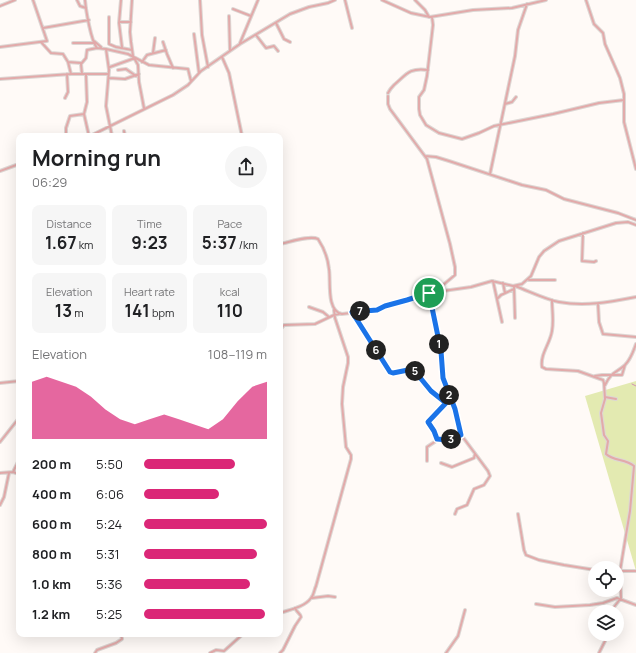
<!DOCTYPE html>
<meta charset="utf-8">
<style>
body{margin:0;font-family:Manrope,sans-serif;background:#f6f6f6;color:#202124;height:100vh;display:flex;flex-direction:column;font-size:15px;white-space:nowrap}
*{box-sizing:border-box;margin:0}
p{font-size:13px;color:#757577}
.icon{flex:none;width:22px;height:22px;fill:none;stroke:currentColor;stroke-width:2;stroke-linecap:round;stroke-linejoin:round}
.map{position:relative;flex:1;overflow:hidden}
.details{position:absolute;left:16px;top:133px;width:267px;height:504px;display:flex;flex-direction:column;background:#fff;border-radius:8px;box-shadow:0 4px 16px #0002}
.details>*{flex:none}
.tools{position:absolute;left:588px;top:561px;display:grid;gap:8px}
.tools a{display:grid;place-items:center;width:36px;height:36px;border-radius:50%;background:#fff;box-shadow:0 4px 16px #0002;font-size:20px}
.pin{position:absolute;display:grid;place-items:center;width:34px;height:34px;color:#fff;margin:-17px;border:2px solid #fff;border-radius:50%;box-shadow:0 1px 4px #0007}
.km{position:absolute;width:20px;height:20px;margin:-10px;border-radius:50%;background:#222;color:#fff;font-size:11px;line-height:20px;text-align:center}
.round{display:grid;place-items:center;flex:none;width:42px;height:42px;border-radius:21px;background:#f6f6f6}
.headline{display:flex;align-items:center;justify-content:space-between;height:68px;padding:0 16px}
h1{font-size:22px;font-weight:700;line-height:30px}
.figures{display:grid;grid-template-columns:repeat(3,1fr);gap:6px;height:68px;padding:4px 16px}
.figures div{display:grid;align-content:center;border-radius:8px;background:#f6f6f6;text-align:center}
.figures b{font-size:17px;font-weight:700}
.figures small{font-size:11px;font-weight:400}
.figures p{font-size:11px}
.chart{height:112px;padding:8px 16px}
.chart p{display:flex;justify-content:space-between}
.chart svg{width:100%;height:72px;margin-top:4px;fill:#db2777;opacity:.7}
ul{padding:0 16px;list-style:none;font-size:13px}
li{display:grid;grid-template-columns:64px 48px 1fr;align-items:center;height:30px}
li i{height:10px;border-radius:5px;background:#db2777}
.map>svg:first-child{display:block}
.green{fill:#e3eab1}
.lines{fill:none;stroke-linecap:round;stroke-linejoin:round}
.stream{stroke:#d292b3;stroke-width:1}
.minor-casing{stroke:#ddd7d4;stroke-width:4}
.minor{stroke:#e2aaaa;stroke-width:2}
.route-casing{stroke:#fff;stroke-width:8}
.route{stroke:#1a73e8;stroke-width:5}
</style>
<div class="map">
<svg width="636" height="653" viewBox="0 0 636 653">
<rect width="100%" height="100%" fill="#fffaf7"/>
<path class="green" d="M636,381V571L585,396Z"/>
<g class="lines">
<path class="stream" d="M632,384L636,386"/>
<g class="minor-casing">
<path id="minor" d="M77,0L80,6L86,8
M85,0C86,11 91,41 97,48L106,49L109,70L106,106L112,136
M121,0L119,23L122,47
M132,0L130,32L131,42L133,56L138,65L139,82L144,108
M200,0L202,35L208,67
M345,0L352,28
M382,0L411,13L430,17L473,10L512,8L546,0
M415,0L425,10L429,17
M586,0L594,24L603,33L605,44L620,78L624,94V122L636,169
M0,6L15,0
M233,9L251,16
M229,16L230,51
M109,17V44L116,47L132,50
M432,17L433,25L427,76L424,90L419,97V109L420,115L426,125L439,133L462,139L479,133L494,126L553,114L599,103L624,100
M119,22H131
M276,23L284,39L290,42
M43,28L89,20
M194,34L199,73
M256,35L266,48L274,46L278,51
M94,41L101,47
M41,42L51,53L63,54L68,62L81,63
M163,42L167,54L173,68
M73,43H94
M240,43L258,0
M0,47L47,41L33,0
M106,49L128,54L149,65L188,69L191,81
M153,53L155,38
M222,57L229,73L242,136
M68,62L71,74
M142,62L147,55L166,50
M110,67L135,58
M118,70L126,69L136,76
M82,74L81,64L86,58L87,50L97,48
M86,75L87,102L84,114L89,136
M109,78L125,79L139,74
M0,79L71,74H108
M388,93C390,89 391,88 394,85C406,75 409,67 428,70
M388,96V104L390,109L427,159L450,244L455,267V275L437,290
M65,98L68,92L67,74
M505,104L512,102L516,97
M124,131L125,136
M66,136V128L70,116L84,114
M90,136L173,95L188,85L201,71L240,44L290,14L309,7L328,3L335,0
M425,156L436,157L449,161L522,185L546,190L564,199L618,213L636,220
M0,171L19,164
M490,174L515,56L518,30L527,4
M583,233L582,261L594,262L596,261
M280,244C290,242 310,235 318,239C324,248 328,259 329,269C331,281 326,311 342,314L375,310L429,293L471,287L492,281L513,286L522,284L531,276L539,257L544,251L559,241L616,223L628,222L636,225
M529,280H555
M493,281L502,322
M503,283L505,293
M514,286L515,318
M515,286C529,291 544,299 559,302C585,307 610,302 636,297
M429,293L441,351L443,378L455,409L462,436L488,471L490,476L484,485L474,489L467,505L457,509L455,514
M497,299L501,295L514,289
M552,300C552,310 554,321 552,331C550,344 540,354 542,367L546,369L578,371L603,380L604,383L605,399L601,413L604,435L608,441L606,454C613,461 626,459 634,466L630,511L620,571L621,598L610,612
M598,304L599,322L603,334L636,337
M309,307L323,312L329,317
M352,312L390,372L393,373L412,369C424,380 434,402 452,403
M280,330L284,325L315,324L334,315L339,314
M595,376L602,375H622L625,365
M0,383L19,381
M605,385C612,371 615,374 625,365C631,359 633,352 636,344
M605,397L616,399
M446,403L429,420L428,422L434,431L438,439L448,440L461,435
M0,442L19,418
M427,461V447L439,439
M441,463L452,467L474,458L475,454
M13,472L19,474
M0,473L13,472L19,460
M0,505L4,497L9,473
M518,514L524,550L526,555L539,560L564,565L595,570
M617,571H636
M312,598L328,596L335,597
M536,604L555,607L590,605L603,603L617,598L636,605
M280,613C289,610 305,607 311,598C314,595 314,590 316,586L351,459V455L346,447L342,404L343,387L348,363V357L335,318L334,310
M95,653L97,650L116,643L122,639L121,635
M210,653L216,650L224,651L243,634
M280,653L283,650L295,626L301,617C301,614 297,613 295,608
M446,653L458,636L465,610
M599,653L605,641L607,634"/>
</g>
<use href="#minor" class="minor"/>
</g>
<g class="lines">
<g class="route-casing">
<path id="route" d="M429,293L441,351L443,378L455,409L461,435L448,440L437,439L434,431L428,422L446,403L431,391L413,369L393,373L390,372L352,312L377,310L385,306L407,300Z"/>
</g>
<use href="#route" class="route"/>
</g>
</svg>
<div class="tools">
<a><svg class="icon" aria-label="locate" viewBox="0 0 24 24"><circle cx="12" cy="12" r="6"/><path d="M12 2v4M12 18v4M2 12h4M18 12h4"/></svg></a>
<a><svg class="icon" aria-label="layers" viewBox="0 0 24 24"><path d="M12 4l9 5-9 5-9-5zM3 14l9 5 9-5"/></svg></a>
</div>
<div class="pin" style="left:429px;top:293px;background:#1e9e55"><svg class="icon" aria-label="arrive" viewBox="0 0 24 24"><path d="M6 21V4h12l-3 4 3 4H6"/></svg></div>
<b class="km" style="left:439px;top:344px">1</b>
<b class="km" style="left:449px;top:395px">2</b>
<b class="km" style="left:451px;top:439px">3</b>
<b class="km" style="left:415px;top:371px">5</b>
<b class="km" style="left:376px;top:350px">6</b>
<b class="km" style="left:360px;top:311px">7</b>
<section class="details">
<div class="headline"><div><h1>Morning run</h1><p>06:29</p></div><a class="round"><svg class="icon" aria-label="share" viewBox="0 0 24 24"><path d="M12 15V3M7 8l5-5 5 5M5 13v7h14v-7"/></svg></a></div>
<div class="figures">
<div><p>Distance</p><b>1.67<small> km</small></b></div>
<div><p>Time</p><b>9:23</b></div>
<div><p>Pace</p><b>5:37<small> /km</small></b></div>
</div>
<div class="figures">
<div><p>Elevation</p><b>13<small> m</small></b></div>
<div><p>Heart rate</p><b>141<small> bpm</small></b></div>
<div><p>kcal</p><b>110</b></div>
</div>
<div class="chart"><p><span>Elevation</span>108–119 m</p>
<svg viewBox="0 0 160 44" preserveAspectRatio="none"><path d="M0 44V9L10 6L20 9L30 12L40 18L50 26L60 32L70 35L80 32L90 29L100 32L110 35L120 38L130 32L140 21L150 12L160 9V44z"/></svg>
</div>
<ul>
<li><b>200 m</b>5:50<i style="width:74%"></i></li>
<li><b>400 m</b>6:06<i style="width:61%"></i></li>
<li><b>600 m</b>5:24<i style="width:100%"></i></li>
<li><b>800 m</b>5:31<i style="width:92%"></i></li>
<li><b>1.0 km</b>5:36<i style="width:86%"></i></li>
<li><b>1.2 km</b>5:25<i style="width:98%"></i></li>
</ul>
</section>
</div>
